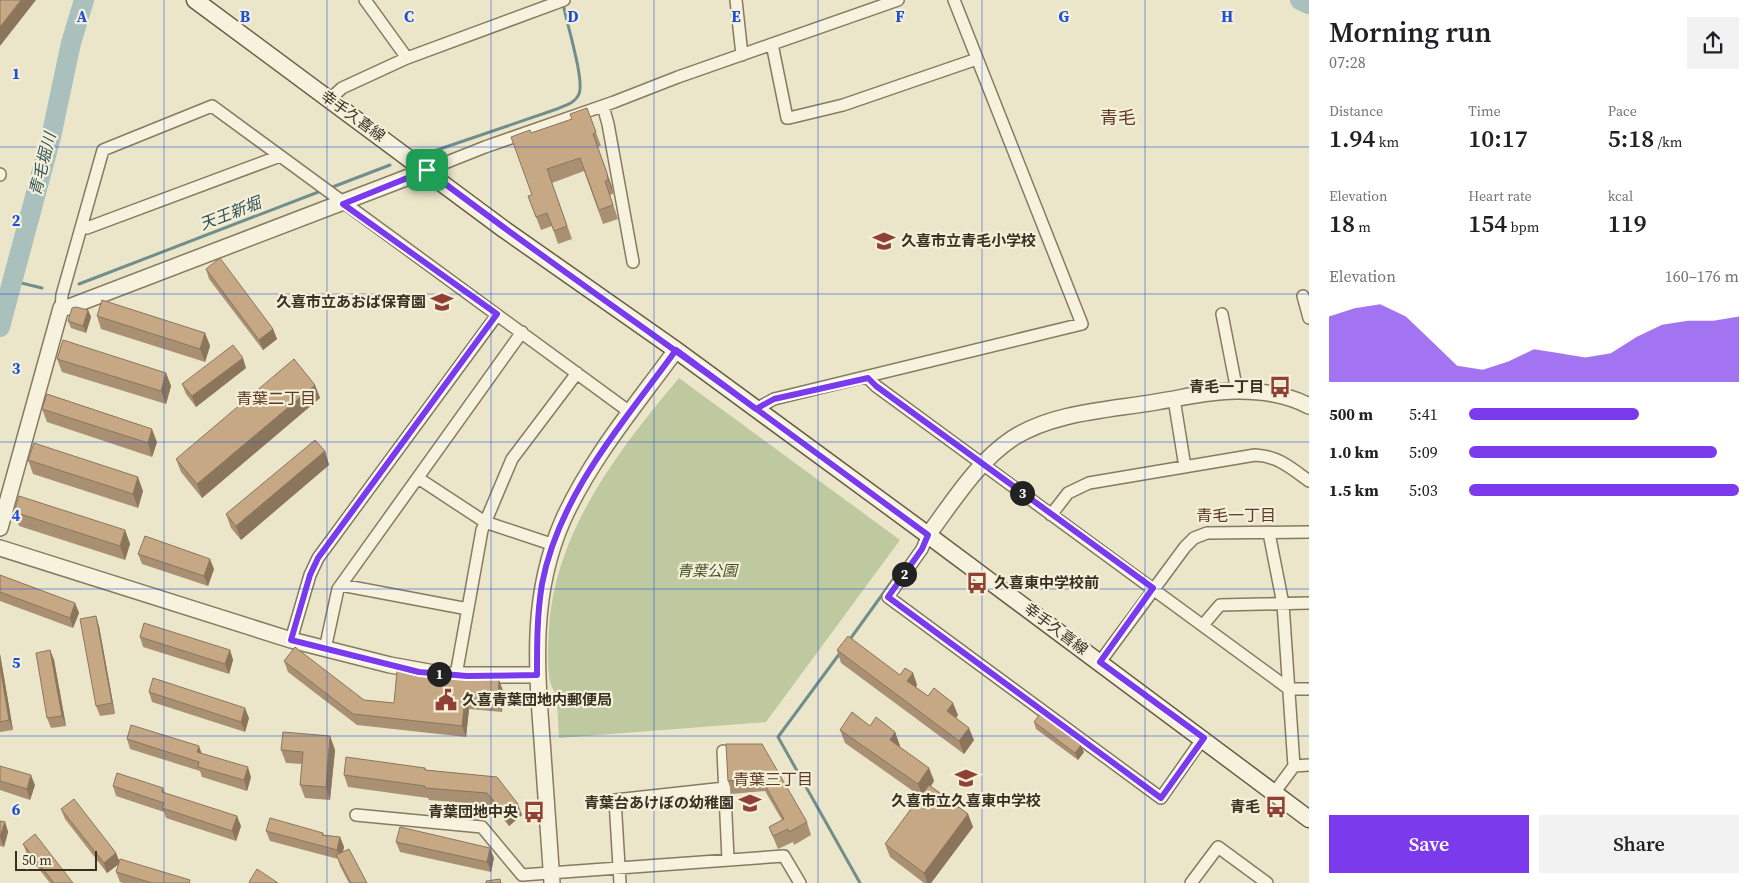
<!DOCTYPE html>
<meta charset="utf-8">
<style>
body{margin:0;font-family:"Source Serif 4","Noto Sans JP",serif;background:#f2f2f2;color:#202124;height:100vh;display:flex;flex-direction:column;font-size:19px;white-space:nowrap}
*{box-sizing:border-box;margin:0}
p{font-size:16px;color:#757577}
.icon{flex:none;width:28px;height:28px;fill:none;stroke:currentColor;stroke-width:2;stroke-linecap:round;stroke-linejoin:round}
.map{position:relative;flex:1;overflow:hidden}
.details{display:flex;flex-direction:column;background:#fff;width:450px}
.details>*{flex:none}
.scale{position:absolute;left:15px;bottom:12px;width:82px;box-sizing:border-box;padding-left:5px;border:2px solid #393022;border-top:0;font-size:14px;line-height:18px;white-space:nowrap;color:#393022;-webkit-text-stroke:4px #f3efd9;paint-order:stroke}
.pin{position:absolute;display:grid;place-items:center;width:42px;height:42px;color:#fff;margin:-21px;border-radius:10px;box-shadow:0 2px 8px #0006}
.km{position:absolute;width:25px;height:25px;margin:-12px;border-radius:50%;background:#222;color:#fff;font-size:14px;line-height:25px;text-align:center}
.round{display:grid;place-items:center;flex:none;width:52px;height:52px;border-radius:0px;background:#f2f2f2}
.overview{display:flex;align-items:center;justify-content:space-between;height:85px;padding:0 20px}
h1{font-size:28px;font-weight:600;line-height:38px}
.figures{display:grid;grid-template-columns:repeat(3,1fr);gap:8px;height:85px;padding:5px 20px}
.figures div{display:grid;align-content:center}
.figures b{font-size:25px;font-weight:600}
.figures small{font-size:14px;font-weight:400}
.figures p{font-size:14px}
.chart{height:140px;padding:10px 20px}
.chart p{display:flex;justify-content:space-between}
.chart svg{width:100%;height:90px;margin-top:5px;fill:#7c3aed;opacity:.7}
.button{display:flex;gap:10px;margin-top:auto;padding:10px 20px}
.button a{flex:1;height:58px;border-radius:0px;background:#7c3aed;color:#fff;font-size:20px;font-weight:600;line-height:58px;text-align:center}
.button a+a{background:#f2f2f2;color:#202124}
ul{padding:0 20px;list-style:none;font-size:16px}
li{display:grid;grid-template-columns:80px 60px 1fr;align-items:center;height:38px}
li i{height:12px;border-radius:6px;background:#7c3aed}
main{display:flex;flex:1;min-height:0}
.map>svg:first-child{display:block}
.green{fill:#bec99f}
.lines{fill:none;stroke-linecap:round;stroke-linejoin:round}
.stream{stroke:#718e8b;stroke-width:3}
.river{stroke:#aac0bd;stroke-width:20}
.minor-casing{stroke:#877a60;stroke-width:14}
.tertiary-casing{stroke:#877a60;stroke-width:18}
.secondary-casing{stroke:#695b43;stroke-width:19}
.minor{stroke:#f6f2dd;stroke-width:11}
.tertiary{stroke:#f6f2dd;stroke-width:15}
.secondary{stroke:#f6f2dd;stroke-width:16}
.wall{fill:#aa9072}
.shaded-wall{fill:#8b765c}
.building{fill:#c6a884;stroke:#8b765c}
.route-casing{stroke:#fff;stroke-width:10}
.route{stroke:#7c3aed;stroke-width:6}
.grid{fill:none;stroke:#1d4ed8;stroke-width:1;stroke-opacity:0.55}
.labels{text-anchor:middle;stroke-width:4.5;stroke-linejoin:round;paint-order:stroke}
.street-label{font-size:15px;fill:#393022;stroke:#f3efd9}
.poi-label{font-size:15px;font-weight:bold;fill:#393022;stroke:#f3efd9;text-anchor:end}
.park-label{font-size:15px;font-style:italic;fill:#43532a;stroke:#f3efd9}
.water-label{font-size:16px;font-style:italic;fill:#335457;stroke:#f3efd9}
.neighbourhood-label{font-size:16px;fill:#613a25;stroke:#f3efd9}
.quarter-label{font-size:18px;fill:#613a25;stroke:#f3efd9}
.grid-label{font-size:16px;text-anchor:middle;font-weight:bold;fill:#1d4ed8;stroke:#f3efd9;stroke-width:4.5;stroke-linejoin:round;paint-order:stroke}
</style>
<main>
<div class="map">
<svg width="1309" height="883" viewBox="0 0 1309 883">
<rect width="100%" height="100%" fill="#ebe6ca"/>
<path class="green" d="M679,378L900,540L766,722L559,738C558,724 558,710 556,696C555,691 551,687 550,682C547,667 548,645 549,629C555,531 618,451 679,378Z"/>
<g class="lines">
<path class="stream" d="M434,151L557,109C566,105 575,103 579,94C585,80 566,22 563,3
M330,188L390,165
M13,281L42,288
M79,284L321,191
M848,642L900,570
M840,653L778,737L860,883"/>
<path class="river" d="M1300,0L1309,4
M0,327L51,137L71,43L84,0"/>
<g class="minor-casing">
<path id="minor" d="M365,0L407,58
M736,0L742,55
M772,44L787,118H789L843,105L977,59
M329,100L342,88L407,58L564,0
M603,106L608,124L633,262
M427,170L485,147L614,102L678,77L898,0
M0,174V175
M81,228H87L280,156
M1303,296L1309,318
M61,308L62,295L103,150L212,106L631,413
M1222,314L1237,391
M868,378L876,386L1281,683L1289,689H1309
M1174,399L1185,467
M756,409L774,399L1082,324L954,0
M418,478L485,522L554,545
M1051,515L1068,493L1089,483L1255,455C1278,456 1291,468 1309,481
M1269,533L1283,604L1294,766
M928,535L922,549L888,597L1161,798L1203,738
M341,585L468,609
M1203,625L1220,605L1309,603
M291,640L310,575L318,558L497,315
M325,649L338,589L522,332
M1100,662L1185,547L1194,538L1207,533L1309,532
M456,675L482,530L512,459L577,373
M723,751L728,859
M1274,793L1294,766L1309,765
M356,815L482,827L522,875L784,856L800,883
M620,883L615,800L725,788
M1191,883L1218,847L1267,883"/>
</g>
<g class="tertiary-casing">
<path id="tertiary" d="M0,528L61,308L69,307L427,170
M928,535C954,500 977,462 1013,438C1054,412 1109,410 1156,402C1183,398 1212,390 1239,391C1262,391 1288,395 1309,406
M0,548L291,640L390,665L445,675H537
M552,883C549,835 545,787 542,740C536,662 531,593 563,520C591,458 636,405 676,350"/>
</g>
<g class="secondary-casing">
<path id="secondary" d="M195,0L505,230L676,350L928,535L1309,819"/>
</g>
<use href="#minor" class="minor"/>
<use href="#tertiary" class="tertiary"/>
<use href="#secondary" class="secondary"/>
</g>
<path class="wall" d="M587,108L601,146L597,147L612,187L613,194L610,195L618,219L603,224L584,171L552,183L572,239L558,244L552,226L541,230L528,196L532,195L531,133L572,119Z
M206,269L273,329L277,339L263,350L209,279Z
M88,310L91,317L86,333L71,328L68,321Z
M97,316L205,333L210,346L205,362L101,329Z
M57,359L166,373L171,386L166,404L62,372Z
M246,368L196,407L186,394L182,384Z
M315,385L320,398L202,498L181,472L176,459Z
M42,409L157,442L152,457L47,422Z
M325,451L329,465L241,540L231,528L226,514Z
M28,460L143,491L138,508L33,474Z
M14,512L125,530L130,544L125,560L19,526Z
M138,554L214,569L208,586L142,564Z
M0,575L75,603L79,613L73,628L0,601Z
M99,626L115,714L100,716L96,706Z
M140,637L230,650L233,660L229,674L143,647Z
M50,650L54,660L66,726L51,728L47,718Z
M837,650L900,675L913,673L917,685L916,687L928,696L958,715L956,718L974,740L964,754L841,663Z
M0,654L13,730L0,732Z
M284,661L364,700L394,703L499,680L503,691L502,712L469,709L466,737L357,725L288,672Z
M149,692L249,718L245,732L152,702Z
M1034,722L1084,752L1078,760L1036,729Z
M870,726L895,732L900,746V747L929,768L934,781L931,786L968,814L973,827L931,883H924L890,857L885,844L920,796L845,743L840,730Z
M330,736L335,750L330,800L305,798L300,785L302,764L286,763L281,750Z
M127,739L201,753L251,777L247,791L202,777L200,771L130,749Z
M726,744L807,822L811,835L794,845L793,842L778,849L769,827L782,820L765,791L732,794L728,781Z
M0,766L35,785L30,800L0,790Z
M425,768L426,770L497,777L522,815L509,826L491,805L429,800L428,798L348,787L344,775Z
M113,786L163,788L165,793L241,826L236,841L166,818L164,812L116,796Z
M61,809L116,853L119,861L191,883H123L120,882L116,872L119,864L107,873L65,819Z
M0,821L5,822L8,832L4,847L0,846Z
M266,831L323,833L324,835L340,837L344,847L343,852L367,883H349L340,866L338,859L270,841Z
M396,842L494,858L491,872L400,852Z
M23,844L73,883H50L27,854Z"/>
<path class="shaded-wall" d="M21,0H36L0,46V27Z
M593,134L612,187L613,194L608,180Z
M88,310L91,317L86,333L83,326Z
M273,329L277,339L263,350L259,340Z
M205,333L210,346L205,362L200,349Z
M243,358L246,368L196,407L192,396Z
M166,373L171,386L166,404L161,391Z
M315,385L320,398L202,498L197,484Z
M152,429L157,442L152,457L148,443Z
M325,451L329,465L241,540L236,526Z
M138,477L143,491L138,508L133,494Z
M125,530L130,544L125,560L120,546Z
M210,559L214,569L208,586L204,576Z
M75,603L79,613L73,628L70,618Z
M96,616L99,626L115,714L112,703Z
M50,650L54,660L66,726L62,716Z
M230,650L233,660L229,674L225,664Z
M0,654L13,730L9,720L0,666Z
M913,673L917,685L911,693L907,681Z
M499,680L503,691L502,712L498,701Z
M465,698L469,709L466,737L462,726Z
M953,703L958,715L951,724L947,711Z
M245,708L249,718L245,732L241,722Z
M969,728L974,740L964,754L959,741Z
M895,732L900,746L895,753L890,740Z
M330,736L335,750L330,800L326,787Z
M1081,745L1084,752L1078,760L1075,753Z
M199,746L203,757L197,752Z
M248,767L251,777L247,791L244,780Z
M929,768L934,781L923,798L918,784Z
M31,775L35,785L30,800L27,789Z
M518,804L522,815L509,826L505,814Z
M968,814L973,827L931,883H927L924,873Z
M237,816L241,826L236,841L232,831Z
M5,822L8,832L4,847L0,837Z
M340,837L344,847L340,860L337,850Z
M490,848L494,858L491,872L487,862Z
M116,853L120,863L107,873L104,863Z"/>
<path class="building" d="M0,0H21L0,27Z
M587,108L596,132L593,134L607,173L608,180L605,181L613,205L599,210L580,158L547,169L567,226L554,231L547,213L536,217L528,196L532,195L511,137L530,130L531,133L572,119L570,114Z
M220,258L273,329L259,340L206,269Z
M102,300L205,333L200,349L97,316Z
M76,307L88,310L83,326L68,321L72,308Z
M63,340L166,373L161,391L57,359Z
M233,345L243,358L192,396L182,384Z
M294,359L315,385L197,484L176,459Z
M47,394L152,429L148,443L42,409Z
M315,440L325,451L236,526L226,514Z
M34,443L138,477L133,494L28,460Z
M19,496L125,530L120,546L14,512Z
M145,536L210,559L204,576L138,554Z
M0,575L75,603L70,618L0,592Z
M96,616L112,703L96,706L80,619Z
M144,623L230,650L225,664L140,637Z
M848,636L900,675L905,668L913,673L907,681L928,696L934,688L953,703L947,711L969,728L959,741L837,650Z
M295,647L364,700L394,703L397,671L499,680L498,701L465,698L462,726L353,714L284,661Z
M50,650L62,716L47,718L36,653Z
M0,666L9,720L0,722Z
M153,678L245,708L241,722L149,692Z
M852,712L870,726L876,717L895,732L890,740L929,768L918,784L840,730Z
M1040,714L1081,745L1075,753L1034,722Z
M131,725L199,746L197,752L248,767L244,780L198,767L199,762L127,739Z
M283,732L330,736L326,787L300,785L303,752L281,750Z
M726,744H762L807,822L789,832L788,829L773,836L769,827L784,819L761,778L728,781Z
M346,757L425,768V770L497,777L518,804L505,814L487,793L425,788V786L344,775Z
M0,766L31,775L27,789L0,781Z
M117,773L163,788L162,792L237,816L232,831L162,808L164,803L113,786Z
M929,785L968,814L924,873L885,844Z
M74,799L116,853L104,863L61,809Z
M270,818L323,833L322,835L340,837L337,850L266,831Z
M0,821L5,822L0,837Z
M400,827L490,848L487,862L396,842Z
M35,834L73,883H54L23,844Z
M349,849L367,883H351L336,855Z
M120,859L190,880L189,883H152L116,872Z
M257,869L278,883H250L249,882Z
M500,879L501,883H486V881Z"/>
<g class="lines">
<g class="route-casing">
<path id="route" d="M427,170L343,204L497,314L318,558L310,575L291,640L419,672L467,676L537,675C537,644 537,614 542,584C559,494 624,422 676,350L928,535L922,549L888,597L1161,798L1204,738L1100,662L1153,588L876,386L868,378L774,399L756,409C647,329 535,253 427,170"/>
</g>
<use href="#route" class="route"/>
</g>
<path class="grid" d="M164,0V883M327,0V883M491,0V883M654,0V883M818,0V883M982,0V883M1145,0V883M0,147H1309M0,294H1309M0,442H1309M0,589H1309M0,736H1309"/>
<defs>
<g id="school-bare" transform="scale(1.725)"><path d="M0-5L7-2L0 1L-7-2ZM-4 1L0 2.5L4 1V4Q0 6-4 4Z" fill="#904135" stroke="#f3efd9" stroke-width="2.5" paint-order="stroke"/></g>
<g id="bus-bare" transform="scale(1.725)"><path d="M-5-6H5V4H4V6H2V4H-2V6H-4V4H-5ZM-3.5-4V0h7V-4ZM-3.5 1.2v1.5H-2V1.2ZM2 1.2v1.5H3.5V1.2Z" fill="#904135" stroke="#f3efd9" stroke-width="2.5" paint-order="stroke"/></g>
<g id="civic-bare" transform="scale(1.725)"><path d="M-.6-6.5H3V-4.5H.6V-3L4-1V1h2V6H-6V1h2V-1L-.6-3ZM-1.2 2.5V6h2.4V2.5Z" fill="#904135" stroke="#f3efd9" stroke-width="2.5" paint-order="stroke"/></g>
</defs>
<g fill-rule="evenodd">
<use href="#school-bare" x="884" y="241"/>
<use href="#school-bare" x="442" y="302"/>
<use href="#bus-bare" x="1280" y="387"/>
<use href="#bus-bare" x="977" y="583"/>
<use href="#civic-bare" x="446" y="700"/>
<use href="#school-bare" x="966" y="778"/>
<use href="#school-bare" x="750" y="803"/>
<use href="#bus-bare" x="1276" y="807"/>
<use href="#bus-bare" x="534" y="812"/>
</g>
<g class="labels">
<g class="street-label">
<text transform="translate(353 116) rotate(36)" y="5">幸手久喜線</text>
<text transform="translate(1056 629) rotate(37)" y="5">幸手久喜線</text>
</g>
<g class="poi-label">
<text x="901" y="246" text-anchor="start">久喜市立青毛小学校</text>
<text x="426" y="307">久喜市立あおば保育園</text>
<text x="1264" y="392">青毛一丁目</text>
<text x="994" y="588" text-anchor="start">久喜東中学校前</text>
<text x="462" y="705" text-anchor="start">久喜青葉団地内郵便局</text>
<text x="966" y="806" text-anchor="middle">久喜市立久喜東中学校</text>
<text x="734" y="808">青葉台あけぼの幼稚園</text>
<text x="1260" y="812">青毛</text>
<text x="518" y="817">青葉団地中央</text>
</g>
<g class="park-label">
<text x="707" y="576">青葉公園</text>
</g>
<g class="water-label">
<text transform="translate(42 164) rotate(-76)" y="6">青毛堀川</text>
<text transform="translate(230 213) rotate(-21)" y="6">天王新堀</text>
</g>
<g class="neighbourhood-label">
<text x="276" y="404">青葉二丁目</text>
<text x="1236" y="521">青毛一丁目</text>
<text x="773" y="785">青葉三丁目</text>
</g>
<g class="quarter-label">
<text x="1118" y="124">青毛</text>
</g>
</g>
<g class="grid-label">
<text x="82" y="22">A</text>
<text x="245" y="22">B</text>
<text x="409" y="22">C</text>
<text x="573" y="22">D</text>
<text x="736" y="22">E</text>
<text x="900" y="22">F</text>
<text x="1064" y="22">G</text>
<text x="1227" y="22">H</text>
<text x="16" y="79">1</text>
<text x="16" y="226">2</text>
<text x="16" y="374">3</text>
<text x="16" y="521">4</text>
<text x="16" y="668">5</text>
<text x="16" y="815">6</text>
</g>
</svg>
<div class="scale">50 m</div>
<div class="pin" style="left:427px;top:170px;background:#1e9e55"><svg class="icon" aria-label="arrive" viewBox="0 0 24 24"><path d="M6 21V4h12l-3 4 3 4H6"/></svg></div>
<b class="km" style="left:439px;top:674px">1</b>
<b class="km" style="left:904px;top:574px">2</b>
<b class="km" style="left:1022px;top:493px">3</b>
</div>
<section class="details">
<div class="overview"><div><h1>Morning run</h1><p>07:28</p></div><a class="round"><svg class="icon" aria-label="share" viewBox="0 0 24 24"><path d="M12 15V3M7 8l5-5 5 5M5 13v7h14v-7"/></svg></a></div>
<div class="figures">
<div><p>Distance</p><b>1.94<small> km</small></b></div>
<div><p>Time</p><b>10:17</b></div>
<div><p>Pace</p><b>5:18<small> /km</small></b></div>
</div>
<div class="figures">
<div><p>Elevation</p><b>18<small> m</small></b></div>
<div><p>Heart rate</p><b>154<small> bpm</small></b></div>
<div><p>kcal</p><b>119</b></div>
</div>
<div class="chart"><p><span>Elevation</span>160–176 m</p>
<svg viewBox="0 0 160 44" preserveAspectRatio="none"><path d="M0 44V12L10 8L20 6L30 12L40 24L50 36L60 38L70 34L80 28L90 30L100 32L110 30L120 22L130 16L140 14L150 14L160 12V44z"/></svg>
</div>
<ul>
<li><b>500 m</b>5:41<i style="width:63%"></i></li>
<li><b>1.0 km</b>5:09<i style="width:92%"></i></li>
<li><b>1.5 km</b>5:03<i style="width:100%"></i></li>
</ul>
<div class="button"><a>Save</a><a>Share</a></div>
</section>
</main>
